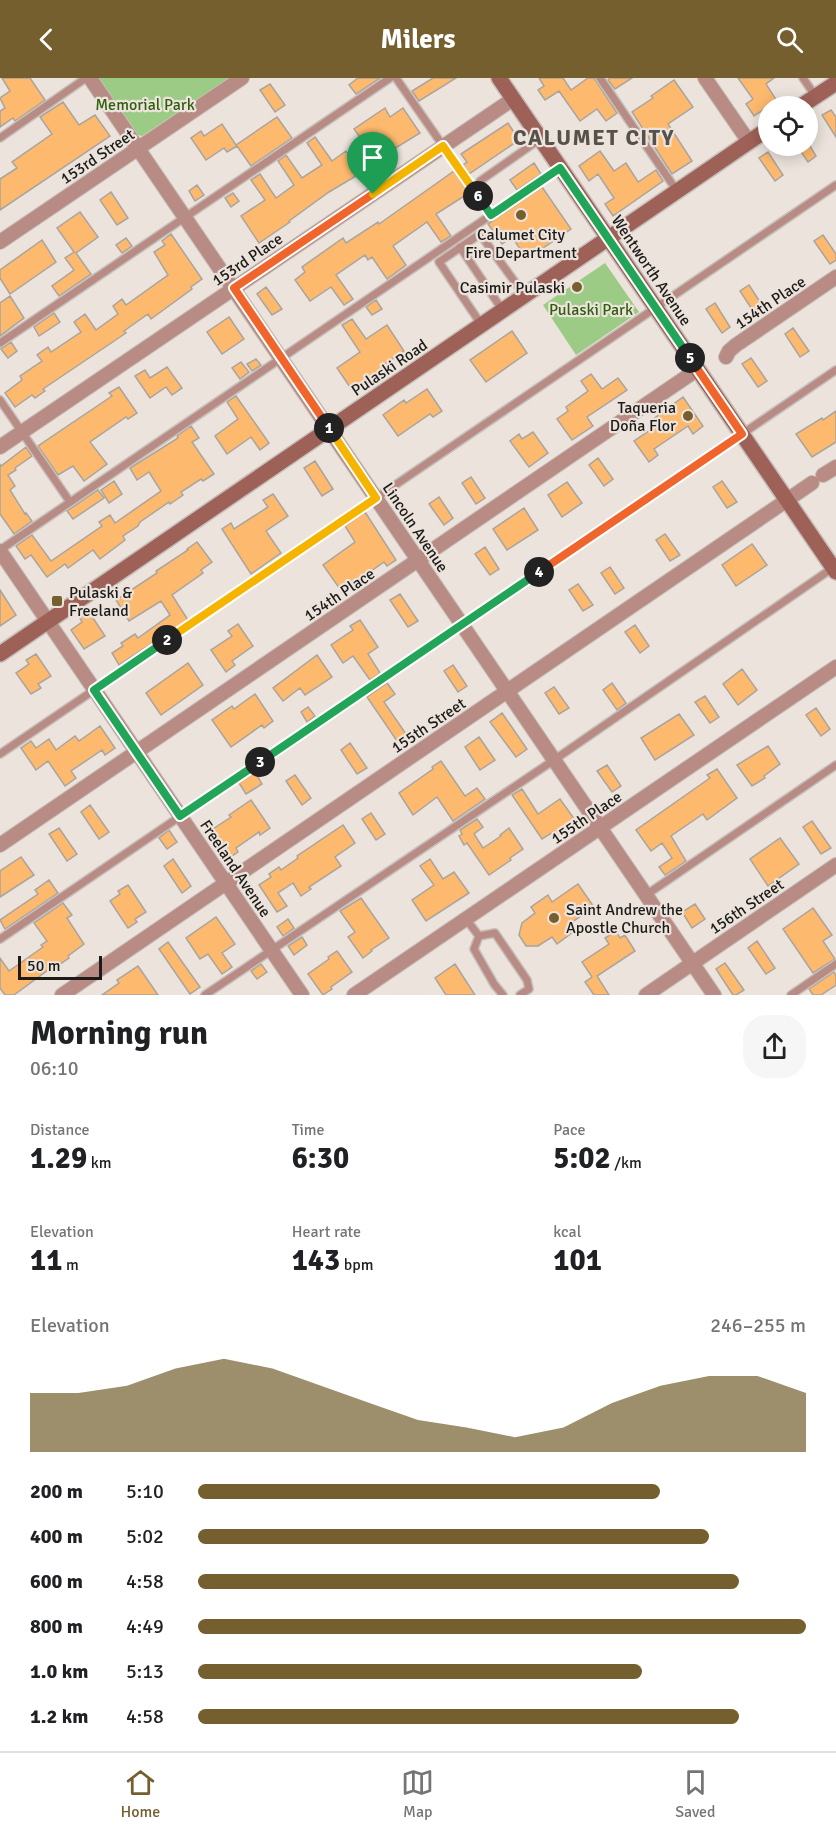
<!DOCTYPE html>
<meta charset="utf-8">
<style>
body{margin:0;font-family:Signika,sans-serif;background:#f6f6f6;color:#202124;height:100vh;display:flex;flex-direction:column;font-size:22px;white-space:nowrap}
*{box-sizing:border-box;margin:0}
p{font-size:20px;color:#757577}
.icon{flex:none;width:33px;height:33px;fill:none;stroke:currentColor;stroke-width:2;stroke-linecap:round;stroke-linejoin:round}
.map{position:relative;height:917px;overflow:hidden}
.drawer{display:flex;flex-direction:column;background:#fff;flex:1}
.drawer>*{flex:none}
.buttons{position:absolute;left:758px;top:18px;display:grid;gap:12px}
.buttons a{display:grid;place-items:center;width:60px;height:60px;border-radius:50%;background:#fff;box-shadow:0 3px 15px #0003;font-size:30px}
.scale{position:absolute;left:18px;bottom:15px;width:84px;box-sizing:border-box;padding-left:6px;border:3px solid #1d1b18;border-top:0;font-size:16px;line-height:21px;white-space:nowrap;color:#1d1b18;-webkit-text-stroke:4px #ebe3dc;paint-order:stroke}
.pin{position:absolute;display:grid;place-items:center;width:51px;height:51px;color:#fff;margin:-62px -26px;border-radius:50% 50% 50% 0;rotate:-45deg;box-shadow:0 0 6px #0007}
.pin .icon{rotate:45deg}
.km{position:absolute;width:30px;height:30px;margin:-15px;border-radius:50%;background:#222;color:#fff;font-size:16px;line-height:30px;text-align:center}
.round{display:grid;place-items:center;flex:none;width:63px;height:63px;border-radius:24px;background:#f6f6f6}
.overview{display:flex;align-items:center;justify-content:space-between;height:102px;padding:0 30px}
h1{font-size:33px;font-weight:700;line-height:45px}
.stats{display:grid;grid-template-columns:repeat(3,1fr);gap:9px;height:102px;padding:6px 30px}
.stats div{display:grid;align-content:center}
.stats b{font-size:30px;font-weight:700}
.stats small{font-size:16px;font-weight:400}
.stats p{font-size:16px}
.chart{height:168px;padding:12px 30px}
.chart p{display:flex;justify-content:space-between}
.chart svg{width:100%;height:108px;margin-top:6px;fill:#755f2f;opacity:.7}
ul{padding:0 30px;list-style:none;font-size:20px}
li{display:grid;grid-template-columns:96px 72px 1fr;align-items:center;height:45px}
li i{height:15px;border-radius:8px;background:#755f2f}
header{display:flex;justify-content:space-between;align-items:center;height:78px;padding:0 30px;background:#755f2f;color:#fff;font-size:27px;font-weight:700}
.menu{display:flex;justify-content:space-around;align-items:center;height:84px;border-top:2px solid #e0e0e0;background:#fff;font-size:16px;color:#757577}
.menu a{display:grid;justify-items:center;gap:3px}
.menu .on{color:#755f2f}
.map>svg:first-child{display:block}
.green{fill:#9bcb84}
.building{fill:#fdb96e;stroke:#aaa49d;stroke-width:1.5}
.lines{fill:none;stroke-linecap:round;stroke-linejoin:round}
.lane-casing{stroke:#c6bfb9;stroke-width:10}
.street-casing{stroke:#c6bfb9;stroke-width:16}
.secondary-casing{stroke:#c6bfb9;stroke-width:18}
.lane{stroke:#b88c85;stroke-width:7}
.street{stroke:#b88c85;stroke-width:14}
.secondary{stroke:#9e6157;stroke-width:15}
.split-1-casing{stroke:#fff;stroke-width:12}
.split-2-casing{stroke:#fff;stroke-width:12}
.split-3-casing{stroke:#fff;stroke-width:12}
.split-4-casing{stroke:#fff;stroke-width:12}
.split-5-casing{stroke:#fff;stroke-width:12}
.split-6-casing{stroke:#fff;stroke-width:12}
.split-7-casing{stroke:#fff;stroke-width:12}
.split-1{stroke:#f0652b;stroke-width:8}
.split-2{stroke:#f5b400;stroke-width:8}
.split-3{stroke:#22a559;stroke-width:8}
.split-4{stroke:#22a559;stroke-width:8}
.split-5{stroke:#f0652b;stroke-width:8}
.split-6{stroke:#22a559;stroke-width:8}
.split-7{stroke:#f5b400;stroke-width:8}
.poi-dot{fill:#755f2f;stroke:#ebe3dc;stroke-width:2}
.labels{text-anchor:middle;stroke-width:4.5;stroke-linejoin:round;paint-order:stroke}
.park-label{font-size:16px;fill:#2f600e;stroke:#ebe3dc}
.street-label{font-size:16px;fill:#1d1b18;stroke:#ebe3dc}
.poi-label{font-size:16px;fill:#1d1b18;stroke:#ebe3dc;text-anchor:end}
.district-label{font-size:22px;font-weight:bold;letter-spacing:1.5px;fill:#57514b;stroke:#ebe3dc}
</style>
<header><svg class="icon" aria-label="back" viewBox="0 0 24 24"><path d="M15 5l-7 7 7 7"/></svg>Milers<svg class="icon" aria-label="search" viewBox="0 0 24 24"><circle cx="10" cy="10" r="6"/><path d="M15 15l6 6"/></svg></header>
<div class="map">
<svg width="836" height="917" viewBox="0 0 836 917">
<rect width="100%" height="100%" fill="#ebe3dc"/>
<path class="green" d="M96,0H230L142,58L135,56Z
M605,185L639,234L576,277L543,227Z"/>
<path class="building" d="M2,0H30L45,22L15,43L13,40L0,49V33L5,30L0,20L10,13Z
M358,0H380L356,16L349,7Z
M433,0H456L419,23L412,13Z
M539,0H563L571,12L588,0H594L617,35L606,43L597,31L580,43L559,13L545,22L538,12L544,8Z
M610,0H632L615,11L608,2Z
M738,0H774L766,6L777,23L754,38L746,26L753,21Z
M674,2L693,29L668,46L692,83L672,96L632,34L653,20L651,18Z
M270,6L285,27L275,34L260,12Z
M63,24L79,47L95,37L110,58L0,132V101L17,90L12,84L52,56L40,39Z
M385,30L390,39L403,30L420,55L394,71L392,67L374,79L354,51Z
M831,32L836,39V59L822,37Z
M277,39L292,60L251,88L237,68L227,74L224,70L206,82L191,60L201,53L204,58L222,46L236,67Z
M508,45L519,62L469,96L463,87L467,84L461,76Z
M315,59L332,83L346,73L361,95L329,114L289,143L290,144L259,165L241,138L265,122L251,102L260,96L276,120L294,107L278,83L286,77L302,100L322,87L307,65Z
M797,68H810L816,78L808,84Z
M600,73L614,93L626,85L638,104L656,92L663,103L613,138L605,126L614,120L598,96L589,103L579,88Z
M768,74L783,97L775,103L759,80Z
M534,85L541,96L517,112L510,102Z
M454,93L469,115L436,136L451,158L441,164L427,144L393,168L406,187L387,201L372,179L368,182L365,177L336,197L353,221L344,227L331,209L310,223L295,202L305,194L302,189L343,160L346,165L378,144L379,146Z
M197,107L204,117L195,123L189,113Z
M542,109L571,151L527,181L512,159L502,166L488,146Z
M111,114L128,140L117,147L100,122Z
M233,115L239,123L231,129L225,120Z
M80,134L98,159L76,175L91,196L59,218L52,208L74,192L65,180L74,174L57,150Z
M171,156L202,201L191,209L192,211L151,241L148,236L124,253L126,255L43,311L45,313L35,320L32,317L15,329L5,315L22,302L20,298L42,283L37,277L48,269L51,274L81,254L74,244L85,236L96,252L118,236L113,228L122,221L126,227L168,197L154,174L165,167L162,163Z
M823,157L836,176V182L830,186L814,163Z
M126,160L132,168L122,175L116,167Z
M42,162L56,184L10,216L0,200V192Z
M749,207L764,230L755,236L740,213Z
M266,209L282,231L272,237L257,216Z
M10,218L24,240L0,258V225Z
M376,222L382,231L372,237L366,229Z
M715,225L730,249L722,255L706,231Z
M54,235L60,244L39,258L34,249Z
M229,239L244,261L222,276L207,254Z
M352,241L366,261L387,247L404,273L384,287L386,291L352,312L337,290L360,274L342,247Z
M793,250L809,273L800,279L785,256Z
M512,253L527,275L486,304L470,282Z
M11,264L17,273L8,280L1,271Z
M751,280L767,303L758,309L742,286Z
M256,281L261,287L252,293L247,286Z
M241,284L249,294L240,301L232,290Z
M167,289L182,310L172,317L166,309L150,320L135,298L145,292L150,300Z
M591,296L602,311L618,300L627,312L587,339L593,348L572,362L557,341L568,333L566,329L588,313L581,303Z
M119,309L137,335L128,341L126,339L90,364L107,386L84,403L73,388L58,397L38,368L112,318L109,315Z
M427,311L442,333L433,339L430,336L398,358L383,337L404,322L406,325Z
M236,318L269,365L260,372L251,359L227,376L215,358L238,341L227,324Z
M683,319L703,348L693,356L688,348L654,371L658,377L649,384L634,363L656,348L652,342Z
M836,333V364L812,379L796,356L822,340L823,342Z
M191,348L199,360L192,364L214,396L203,403L201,401L181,414L183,417L170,426L169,424L140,444L138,448L123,458L125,462L100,481L93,472L68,490L65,486L47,499L31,477L25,481L16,468L32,457L51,483L102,448L99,444L110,437L115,445L161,413L149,394L137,402L130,390L178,360L177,358Z
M533,354L548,375L529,389L510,363L519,356L522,361Z
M26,369L32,378L15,390L16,392L8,397L15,408L10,412L25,436L26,435L32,443L14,456L0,436V386L1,388Z
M598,380L613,401L604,408L589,387Z
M315,383L333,411L322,418L304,390Z
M471,399L485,420L476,426L462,405Z
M114,403L122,416L109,425L101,412Z
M722,403L737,424L727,430L713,409Z
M567,404L582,425L562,439L548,417Z
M98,412L104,420L73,441L67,433Z
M273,416L288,438L266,453L281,475L251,496L222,451L231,445L234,451L268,429L263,422Z
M439,419L453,440L444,447L429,426Z
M524,430L538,452L507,472L493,451Z
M365,434L396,482L387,488L384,484L342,514L323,487L355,464L345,448Z
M665,456L680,477L670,483L656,462Z
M197,464L212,484L201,492L203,495L172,517L188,542L119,587L112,575L123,568L121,565L135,556L138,560L170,537L161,523L129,543L116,522L157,495L156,493L188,472L187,471Z
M752,466L767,487L736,508L722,487Z
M485,469L499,491L490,497L475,476Z
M610,489L624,510L615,516L601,495Z
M578,506L593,527L583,533L569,512Z
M0,512L16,537L0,548Z
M400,516L418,543L408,549L390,522Z
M89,534L105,558L84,571L71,552L82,544L80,540Z
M360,542L378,569L368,576L380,595L370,602L353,578L343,585L331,567L353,552L350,548Z
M238,546L253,568L232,583L235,587L226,594L211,572L232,558L228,553Z
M635,547L649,568L640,575L625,554Z
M36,576L51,598L38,606L41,610L31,616L16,595L29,586L26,582Z
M317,577L332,599L305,617L300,610L283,623L273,610Z
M188,585L203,607L161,637L146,615Z
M453,587L467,608L458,614L444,593Z
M742,591L757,612L738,627L723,606Z
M387,605L395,616L384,624L406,656L397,663L367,619Z
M612,605L626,625L617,632L603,612Z
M554,609L569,630L559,636L545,615Z
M255,616L273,643L264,650L262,647L231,669L212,642L232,628L234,631Z
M705,618L719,639L710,645L695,624Z
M308,629L315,638L307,644L301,634Z
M816,630L830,651L821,658L806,637Z
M502,635L527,671L516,679L490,644Z
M679,636L694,657L655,682L641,660Z
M100,648L115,670L105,677L102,672L71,693L76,700L65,708L48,683L36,692L21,670L31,663L36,670L49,661L56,672L75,658L79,663Z
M479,659L495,682L480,692L465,669Z
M350,665L367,690L357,696L341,672Z
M768,668L780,686L764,698L765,700L752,708L737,687Z
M441,683L465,718L477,710L485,721L453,743L437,719L413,737L399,715L433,691L432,689Z
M607,687L621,708L612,714L597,693Z
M717,691L737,720L707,742L703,736L671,758L686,783L665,797L659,789L672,780L662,765L651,773L636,752L710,700L707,697Z
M255,694L262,706L246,716L239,705Z
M295,697L311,720L302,727L286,703Z
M522,711L538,736L560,721L575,742L563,750L566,753L556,759L553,754L542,761L512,717Z
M251,722L270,750L260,757L259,754L236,770L238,774L229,780L210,753L231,739L229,737Z
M90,727L109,754L99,761L81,734Z
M371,735L385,756L376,762L362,741Z
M477,741L483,749L474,756L483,770L501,758L500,757L509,750L523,771L510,780L511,782L489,797L467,765L464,767L459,758L462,756L460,752Z
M812,743L831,770L821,776L803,749Z
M343,747L355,765L335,779L341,788L309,809L311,811L301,818L293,805L278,815L287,828L277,834L259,807L271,799L269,796L279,789L281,792L298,780L297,778Z
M59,750L77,776L67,783L49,756Z
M169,752L177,764L167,771L159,760Z
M780,760L799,786L768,808L750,781Z
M21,779L34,797L0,819V793Z
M173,781L191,808L182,815L164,788Z
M430,781L443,801L454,794L469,815L426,843L412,822L434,807L420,788Z
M49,802L58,815L5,851L0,842L38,816L35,812Z
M578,806L594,829L568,847L573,854L557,866L552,859L538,868H526L519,857L522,845L535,835L531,829L548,817L552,824Z
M128,807L146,834L135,841L137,844L128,850L110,823L120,816L118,813Z
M361,820L389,860L371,872L372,873L363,880L348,859L355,854L340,833Z
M63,825L72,837L67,840L84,866L68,878L69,880L56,889L55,887L14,917H5L0,910V880L9,893L43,869L41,867L47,863L34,845Z
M695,826L705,841L692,850L682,834Z
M813,830L832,857L823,863L835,881L813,895L783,851Z
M216,839L235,866L222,875L232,889L222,896L208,876L200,881L186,860Z
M288,841L294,850L283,858L277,849Z
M616,853L620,860L625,857L635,873L597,898L609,917H594L585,904L592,899L582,884L609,866L605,860Z
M302,859L307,867L294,877L288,868Z
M757,863L775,890L766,896L748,870Z
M168,864L200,909L190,916L159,871Z
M337,873L352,894L331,909L332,911L323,917L308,896L329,881L328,879Z
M725,885L744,912L736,917H733L716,891Z
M261,886L267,894L257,901L251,893Z
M455,886L475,917H446L435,900Z
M138,888L158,917H102L119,905L117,902Z
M834,894L836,898V907L821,917H813L809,911Z"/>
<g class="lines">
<g class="lane-casing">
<path id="lane" d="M396,0L491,137
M600,0L677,113
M803,0L816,19
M0,60L86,0
M480,103L540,61
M460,169L503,233
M481,246L439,184L480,156L525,218
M0,265L390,0
M0,322L70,424
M0,472L560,90
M0,676L836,107
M646,817L836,687
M466,841L479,858
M479,858L495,855L527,902L529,911L520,917
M479,858L474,871L494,906L503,917
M0,861L836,292
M205,917L554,682L834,489
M791,917L836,886"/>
</g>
<g class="street-casing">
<path id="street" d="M90,0L714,917
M705,0L749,64
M0,164L242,0
M726,279L729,273L736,267L836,199
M0,369L513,21
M823,397L836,389
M0,473L302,917
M0,767L698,291
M62,917L812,405
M354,917L836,589
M646,917L836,787"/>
</g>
<g class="secondary-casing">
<path id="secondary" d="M499,0L836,494
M801,28L836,5
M0,576L768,51"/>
</g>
<use href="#lane" class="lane"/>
<use href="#street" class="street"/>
<use href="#secondary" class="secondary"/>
</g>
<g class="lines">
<g class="split-1-casing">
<path id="split-1" d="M329,350L234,210L373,116"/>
</g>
<g class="split-2-casing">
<path id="split-2" d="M167,562L376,420L329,350"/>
</g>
<g class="split-3-casing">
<path id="split-3" d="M167,562L94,612L180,738L260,684"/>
</g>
<g class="split-4-casing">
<path id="split-4" d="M260,684L539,494"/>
</g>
<g class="split-5-casing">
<path id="split-5" d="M539,494L742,356L690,280"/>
</g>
<g class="split-6-casing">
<path id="split-6" d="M478,118L491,137L560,90L690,280"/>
</g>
<g class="split-7-casing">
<path id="split-7" d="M373,116L443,68L478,118"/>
</g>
<use href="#split-1" class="split-1"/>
<use href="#split-2" class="split-2"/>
<use href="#split-3" class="split-3"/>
<use href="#split-4" class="split-4"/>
<use href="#split-5" class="split-5"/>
<use href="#split-6" class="split-6"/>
<use href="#split-7" class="split-7"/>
</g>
<g class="poi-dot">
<circle cx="521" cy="137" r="6"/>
<circle cx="577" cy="209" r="6"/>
<circle cx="688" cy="338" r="6"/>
<rect x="51" y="517" width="12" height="12" rx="3"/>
<circle cx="554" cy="840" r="6"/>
</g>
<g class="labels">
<g class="park-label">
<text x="145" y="32">Memorial Park</text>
<text x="591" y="237">Pulaski Park</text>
</g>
<g class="street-label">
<text transform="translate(97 78) rotate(-34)" y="6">153rd Street</text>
<text transform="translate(247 181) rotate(-34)" y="6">153rd Place</text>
<text transform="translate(652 192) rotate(56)" y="6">Wentworth Avenue</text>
<text transform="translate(770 224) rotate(-34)" y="6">154th Place</text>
<text transform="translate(389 289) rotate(-34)" y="6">Pulaski Road</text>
<text transform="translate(416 449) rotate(56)" y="6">Lincoln Avenue</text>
<text transform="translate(339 516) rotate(-34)" y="6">154th Place</text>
<text transform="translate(428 647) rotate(-34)" y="6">155th Street</text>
<text transform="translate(586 739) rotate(-34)" y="6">155th Place</text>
<text transform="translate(236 790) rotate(56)" y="6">Freeland Avenue</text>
<text transform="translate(746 828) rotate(-34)" y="6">156th Street</text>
</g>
<g class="poi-label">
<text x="521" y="162" text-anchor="middle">Calumet City<tspan x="521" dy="18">Fire Department</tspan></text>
<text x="565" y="215">Casimir Pulaski</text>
<text x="676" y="335">Taqueria<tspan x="676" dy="18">Doña Flor</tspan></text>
<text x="69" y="520" text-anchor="start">Pulaski &amp;<tspan x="69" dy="18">Freeland</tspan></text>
<text x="566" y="837" text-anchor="start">Saint Andrew the<tspan x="566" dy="18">Apostle Church</tspan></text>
</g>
<g class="district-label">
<text x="594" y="67">CALUMET CITY</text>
</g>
</g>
</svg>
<div class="buttons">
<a><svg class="icon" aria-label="locate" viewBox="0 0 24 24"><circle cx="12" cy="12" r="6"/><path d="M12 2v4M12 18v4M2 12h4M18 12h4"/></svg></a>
</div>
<div class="scale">50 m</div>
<div class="pin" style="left:373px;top:116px;background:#1e9e55"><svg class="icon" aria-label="arrive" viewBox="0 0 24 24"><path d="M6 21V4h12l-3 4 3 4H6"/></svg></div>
<b class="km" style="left:329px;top:350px">1</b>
<b class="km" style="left:167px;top:562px">2</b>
<b class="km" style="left:260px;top:684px">3</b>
<b class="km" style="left:539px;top:494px">4</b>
<b class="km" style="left:690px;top:280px">5</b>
<b class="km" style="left:478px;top:118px">6</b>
</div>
<section class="drawer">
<div class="overview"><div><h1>Morning run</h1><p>06:10</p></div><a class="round"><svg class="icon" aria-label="share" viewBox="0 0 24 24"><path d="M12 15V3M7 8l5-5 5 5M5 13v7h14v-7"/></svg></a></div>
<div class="stats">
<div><p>Distance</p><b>1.29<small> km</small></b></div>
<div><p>Time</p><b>6:30</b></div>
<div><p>Pace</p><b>5:02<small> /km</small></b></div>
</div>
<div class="stats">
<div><p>Elevation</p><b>11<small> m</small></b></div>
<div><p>Heart rate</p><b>143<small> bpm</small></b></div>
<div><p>kcal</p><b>101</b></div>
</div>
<div class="chart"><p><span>Elevation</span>246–255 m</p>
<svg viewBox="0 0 160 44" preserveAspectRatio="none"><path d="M0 44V20L10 20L20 17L30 10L40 6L50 10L60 17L70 24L80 31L90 34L100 38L110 34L120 24L130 17L140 13L150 13L160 20V44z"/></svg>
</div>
<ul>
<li><b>200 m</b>5:10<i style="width:76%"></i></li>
<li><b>400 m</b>5:02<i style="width:84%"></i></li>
<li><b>600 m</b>4:58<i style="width:89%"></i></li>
<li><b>800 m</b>4:49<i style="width:100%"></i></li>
<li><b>1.0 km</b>5:13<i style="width:73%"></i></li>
<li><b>1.2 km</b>4:58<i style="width:89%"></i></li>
</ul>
</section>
<nav class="menu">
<a class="on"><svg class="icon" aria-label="home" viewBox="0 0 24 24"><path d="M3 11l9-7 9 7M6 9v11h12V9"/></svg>Home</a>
<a><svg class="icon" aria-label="map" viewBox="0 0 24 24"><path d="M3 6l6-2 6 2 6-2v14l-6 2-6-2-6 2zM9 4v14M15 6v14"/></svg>Map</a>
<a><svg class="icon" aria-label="saved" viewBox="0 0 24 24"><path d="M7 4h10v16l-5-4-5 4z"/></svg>Saved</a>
</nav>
